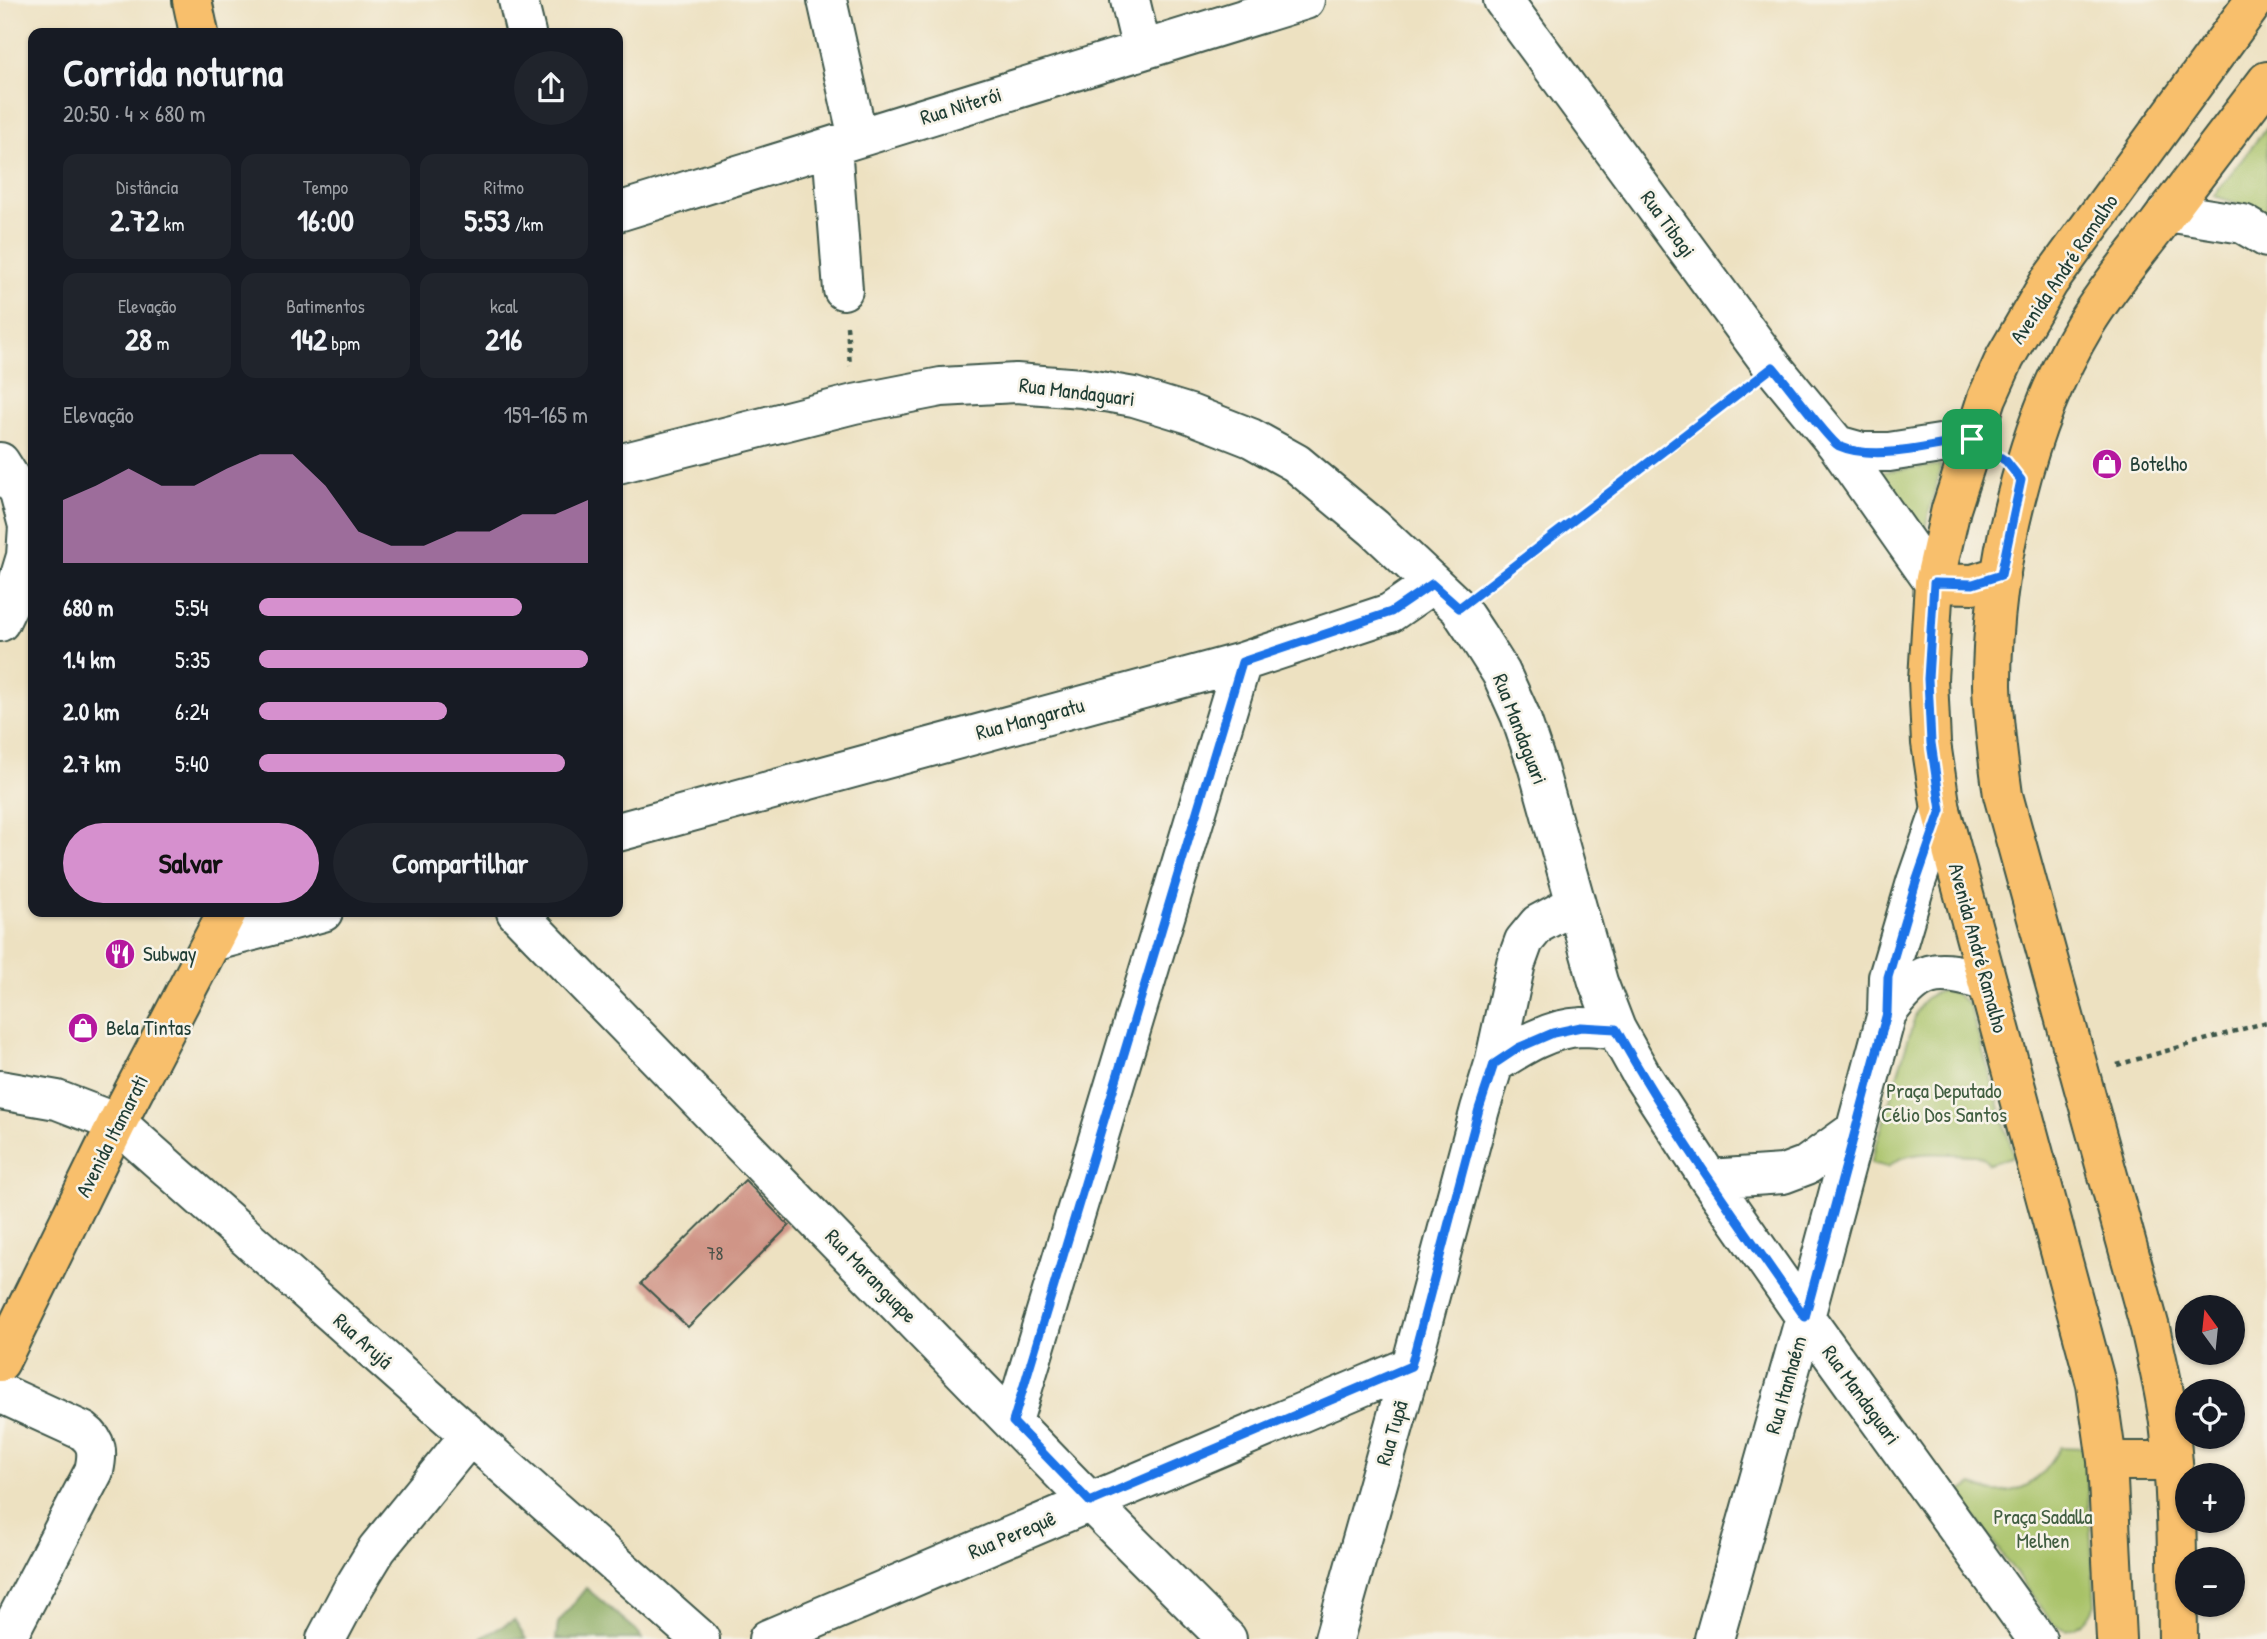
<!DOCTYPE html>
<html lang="pt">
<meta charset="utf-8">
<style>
body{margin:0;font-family:"Patrick Hand",sans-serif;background:#20242c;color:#f1f3f6;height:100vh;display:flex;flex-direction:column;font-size:26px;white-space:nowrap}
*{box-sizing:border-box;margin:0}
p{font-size:23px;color:#9ea1a6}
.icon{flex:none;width:38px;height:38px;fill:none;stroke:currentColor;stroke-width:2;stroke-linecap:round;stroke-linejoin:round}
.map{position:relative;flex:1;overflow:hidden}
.side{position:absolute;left:28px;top:28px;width:595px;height:889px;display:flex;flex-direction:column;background:#171b24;border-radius:14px;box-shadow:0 2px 5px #0004}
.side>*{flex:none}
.needle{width:46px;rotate:345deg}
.controls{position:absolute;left:2175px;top:1295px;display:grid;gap:14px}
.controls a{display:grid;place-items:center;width:70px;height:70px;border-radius:50%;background:#171b24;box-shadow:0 2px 5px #0004;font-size:35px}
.pin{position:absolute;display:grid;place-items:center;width:60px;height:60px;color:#fff;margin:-30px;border-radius:14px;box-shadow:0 4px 10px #0006}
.round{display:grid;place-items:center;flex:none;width:74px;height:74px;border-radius:37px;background:#20242c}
.summary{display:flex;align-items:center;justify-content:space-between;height:119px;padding:0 35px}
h1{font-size:38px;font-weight:700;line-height:52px}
.metrics{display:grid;grid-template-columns:repeat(3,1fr);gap:10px;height:119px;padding:7px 35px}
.metrics div{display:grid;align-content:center;border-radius:14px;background:#20242c;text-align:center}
.metrics b{font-size:30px;font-weight:700}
.metrics small{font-size:19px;font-weight:400}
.metrics p{font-size:19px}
.chart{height:196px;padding:14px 35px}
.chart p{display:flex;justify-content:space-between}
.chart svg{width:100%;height:126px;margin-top:7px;fill:#d690ce;opacity:.7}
.button{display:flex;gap:14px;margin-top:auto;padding:14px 35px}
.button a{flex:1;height:80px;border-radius:42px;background:#d690ce;color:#111;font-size:28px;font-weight:700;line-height:80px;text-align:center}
.button a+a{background:#20242c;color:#f1f3f6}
ul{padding:0 35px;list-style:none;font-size:23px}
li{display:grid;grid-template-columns:112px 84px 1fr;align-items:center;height:52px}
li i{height:18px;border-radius:9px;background:#d690ce}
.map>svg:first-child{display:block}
.green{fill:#a8c268;stroke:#64804e;stroke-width:2}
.forest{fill:#86a85c;stroke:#527248;stroke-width:2}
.building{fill:#d09587}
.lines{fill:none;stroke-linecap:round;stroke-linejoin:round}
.minor-casing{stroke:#3e5649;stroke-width:42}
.major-casing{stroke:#3e5649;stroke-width:42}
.path{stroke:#3e5649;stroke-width:4.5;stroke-dasharray:5 5;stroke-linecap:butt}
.minor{stroke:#fff;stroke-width:38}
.major{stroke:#f8bf6c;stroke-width:38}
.route-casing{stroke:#fff;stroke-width:14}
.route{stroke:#1a73e8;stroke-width:9}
.labels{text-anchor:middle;stroke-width:5;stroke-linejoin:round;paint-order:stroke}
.number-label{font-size:18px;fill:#4b5349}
.street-label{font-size:21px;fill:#1f3d34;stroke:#f7f3e8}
.poi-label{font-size:21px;fill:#1f3d34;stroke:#f7f3e8;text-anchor:start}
.park-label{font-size:21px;fill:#415e41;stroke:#f7f3e8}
</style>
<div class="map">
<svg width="2267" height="1639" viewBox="0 0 2267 1639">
<rect width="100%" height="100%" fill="#f7f3e8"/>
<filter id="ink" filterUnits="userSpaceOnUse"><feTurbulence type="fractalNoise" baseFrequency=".0143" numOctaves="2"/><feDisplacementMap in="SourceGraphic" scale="14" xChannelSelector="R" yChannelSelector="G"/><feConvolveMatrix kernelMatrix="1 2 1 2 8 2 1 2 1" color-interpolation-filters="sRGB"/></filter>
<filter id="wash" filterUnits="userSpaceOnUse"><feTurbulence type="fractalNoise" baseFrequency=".00686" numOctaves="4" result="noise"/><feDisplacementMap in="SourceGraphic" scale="28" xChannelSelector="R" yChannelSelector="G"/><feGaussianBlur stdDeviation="1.57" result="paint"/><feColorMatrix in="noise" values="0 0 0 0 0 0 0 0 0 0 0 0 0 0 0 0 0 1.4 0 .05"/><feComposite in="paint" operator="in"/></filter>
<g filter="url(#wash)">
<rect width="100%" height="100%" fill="#ede1c1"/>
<path class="green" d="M2267,127V219L2249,207L2214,196Z
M1941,465L1922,541L1873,473Z
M1942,991L1954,993L1969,1004L2014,1156L1989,1164L1983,1158L1975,1155C1947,1155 1909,1147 1888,1167L1871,1163L1916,1013C1922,1001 1928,994 1942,991Z
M2060,1447L2085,1448L2095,1604C2089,1619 2082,1626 2066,1630L2054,1625L1958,1494L1973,1484C1979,1487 1987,1491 1994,1492C2027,1495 2046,1473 2060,1447Z"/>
<path class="forest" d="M586,1588L636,1630L642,1639H556L558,1623Z
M514,1620L526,1639H479Z"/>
<g id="blocks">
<path class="building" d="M745,1180L789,1226L688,1327L641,1283Z"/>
</g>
</g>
<g filter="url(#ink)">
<use href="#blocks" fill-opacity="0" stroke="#3e5649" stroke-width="2"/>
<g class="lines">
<g class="minor-casing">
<path id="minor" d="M518,0L526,33
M827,0L858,138
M1130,0L1142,50
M1503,0L1773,367L1837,445L1934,583
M832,146L843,290
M618,212L1305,0
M2167,212L2243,224L2267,238
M1837,445L1862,452H1889L1972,439
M0,462L19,492L28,526L26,556L16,589L0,622
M618,464L854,404L941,387L1016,383L1082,388L1134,397L1190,414L1251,438L1296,463L1374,528L1459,608L1477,635L1501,673L1520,715L1537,765L1598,982L1616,1029L1641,1074L1709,1179L1805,1317L2037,1639
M618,832L1242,662L1390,613L1432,584
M516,912L1090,1502L1227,1639
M212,942L323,912
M1887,1013C1920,967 1935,967 1987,982
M1494,1064C1520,1047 1549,1028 1582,1027C1593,1027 1605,1029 1616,1029
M0,1090L57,1100L117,1123L700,1639
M1709,1179L1783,1174L1807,1165L1854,1131
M0,1393L83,1431C98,1442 98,1453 94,1471L6,1639
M1013,1421L1242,662
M326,1639L352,1590L377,1549L470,1435
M768,1639L1411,1366
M1334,1639L1411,1366L1480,1109L1494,1064L1516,963L1524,941L1538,924L1575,904
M1714,1639L1805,1317L1887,1013L1888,977L1916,882L1941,810"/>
</g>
<g class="major-casing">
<path id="major" d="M192,0L199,33
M1934,583L1973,584L2001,575
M0,1362L117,1123L227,912
M2107,1461H2173
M2116,1639L2107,1461L2096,1384L1941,810L1931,743L1928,679L1934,583L1951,509L1987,398L2005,358L2049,282L2255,0
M2178,1639C2177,1567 2178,1495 2169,1423C2165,1391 2157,1360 2150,1328L2003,795C1998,759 1993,722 1992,685C1992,567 2025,424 2086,323C2106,290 2131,260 2155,229C2192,179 2230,130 2267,81"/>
</g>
<path class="path" d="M847,326L850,366
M1488,586L1742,391
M2117,1065L2267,1022"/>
<use href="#minor" class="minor"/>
<use href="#major" class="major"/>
</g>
</g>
<g class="lines" filter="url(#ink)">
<g class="route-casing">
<path id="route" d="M1773,367C1784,379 1829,441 1839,446C1875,462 1935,445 1972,439L2006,461L2021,480L2001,575L1973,584L1934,583L1928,679L1931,743L1941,810L1916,882L1888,977L1887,1013L1805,1317C1739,1223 1672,1130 1616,1029L1581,1027L1553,1033L1518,1048L1494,1064L1479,1109L1411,1366L1090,1502L1013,1422L1242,662L1391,612L1432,584L1459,608Z"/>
</g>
<use href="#route" class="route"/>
</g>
<defs>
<g id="shop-disc" transform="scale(1.575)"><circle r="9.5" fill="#b5179e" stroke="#f7f3e8"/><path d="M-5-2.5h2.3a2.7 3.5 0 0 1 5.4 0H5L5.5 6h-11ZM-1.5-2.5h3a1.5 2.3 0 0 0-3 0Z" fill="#fff"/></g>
<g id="restaurant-disc" transform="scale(1.575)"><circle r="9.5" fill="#b5179e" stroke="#f7f3e8"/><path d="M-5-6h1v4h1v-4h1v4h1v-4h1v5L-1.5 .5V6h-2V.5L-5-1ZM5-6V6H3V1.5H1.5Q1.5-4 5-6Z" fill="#fff"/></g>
</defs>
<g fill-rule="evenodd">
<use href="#shop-disc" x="2107" y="464"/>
<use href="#restaurant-disc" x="120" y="954"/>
<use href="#shop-disc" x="83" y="1028"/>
</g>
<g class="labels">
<g class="number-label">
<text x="715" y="1260">78</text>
</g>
<g class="street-label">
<text transform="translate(961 106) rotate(-17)" y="7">Rua Niterói</text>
<text transform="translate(1668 224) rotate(54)" y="7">Rua Tibagi</text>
<text transform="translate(2064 269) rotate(-56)" y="7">Avenida André Ramalho</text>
<text transform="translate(1077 392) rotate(7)" y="7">Rua Mandaguari</text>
<text transform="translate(1030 719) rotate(-15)" y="7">Rua Mangaratu</text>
<text transform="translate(1520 729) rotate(69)" y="7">Rua Mandaguari</text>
<text transform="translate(1978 948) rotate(75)" y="7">Avenida André Ramalho</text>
<text transform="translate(112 1136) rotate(-63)" y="7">Avenida Itamarati</text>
<text transform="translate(871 1276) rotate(46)" y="7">Rua Maranguape</text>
<text transform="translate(363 1341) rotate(42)" y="7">Rua Arujá</text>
<text transform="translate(1786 1385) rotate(-74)" y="7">Rua Itanhaém</text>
<text transform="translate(1861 1395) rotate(54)" y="7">Rua Mandaguari</text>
<text transform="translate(1392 1433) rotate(-74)" y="7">Rua Tupã</text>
<text transform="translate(1012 1535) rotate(-23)" y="7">Rua Perequê</text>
</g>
<g class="poi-label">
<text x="2130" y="471">Botelho</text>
<text x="143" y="961">Subway</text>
<text x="106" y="1035">Bela Tintas</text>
</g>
<g class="park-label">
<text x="1944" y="1098">Praça Deputado<tspan x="1944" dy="24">Célio Dos Santos</tspan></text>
<text x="2043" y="1524">Praça Sadalla<tspan x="2043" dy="24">Melhen</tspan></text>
</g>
</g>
</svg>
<div class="controls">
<a><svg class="needle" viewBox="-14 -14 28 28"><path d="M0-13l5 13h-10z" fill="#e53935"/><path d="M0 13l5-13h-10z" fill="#9ea1a6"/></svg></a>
<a><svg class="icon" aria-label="locate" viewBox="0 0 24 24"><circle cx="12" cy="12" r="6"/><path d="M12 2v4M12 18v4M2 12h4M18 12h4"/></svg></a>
<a>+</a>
<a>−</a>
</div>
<div class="pin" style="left:1972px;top:439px;background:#1e9e55"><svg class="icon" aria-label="arrive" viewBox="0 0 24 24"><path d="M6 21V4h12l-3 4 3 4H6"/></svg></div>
<section class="side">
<div class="summary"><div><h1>Corrida noturna</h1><p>20:50 · 4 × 680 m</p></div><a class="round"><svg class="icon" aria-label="share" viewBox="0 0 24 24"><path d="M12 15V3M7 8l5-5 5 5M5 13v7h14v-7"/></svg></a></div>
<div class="metrics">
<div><p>Distância</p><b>2.72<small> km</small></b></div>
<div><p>Tempo</p><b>16:00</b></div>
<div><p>Ritmo</p><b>5:53<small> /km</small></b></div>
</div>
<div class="metrics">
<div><p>Elevação</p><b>28<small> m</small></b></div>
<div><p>Batimentos</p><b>142<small> bpm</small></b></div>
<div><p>kcal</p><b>216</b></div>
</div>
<div class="chart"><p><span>Elevação</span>159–165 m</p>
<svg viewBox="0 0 160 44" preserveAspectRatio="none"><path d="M0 44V22L10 17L20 11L30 17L40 17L50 11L60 6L70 6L80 17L90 33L100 38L110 38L120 33L130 33L140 27L150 27L160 22V44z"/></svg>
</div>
<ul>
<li><b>680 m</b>5:54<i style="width:80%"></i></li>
<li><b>1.4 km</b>5:35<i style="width:100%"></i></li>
<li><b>2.0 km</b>6:24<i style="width:57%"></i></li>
<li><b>2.7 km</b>5:40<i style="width:93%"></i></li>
</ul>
<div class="button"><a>Salvar</a><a>Compartilhar</a></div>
</section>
</div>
